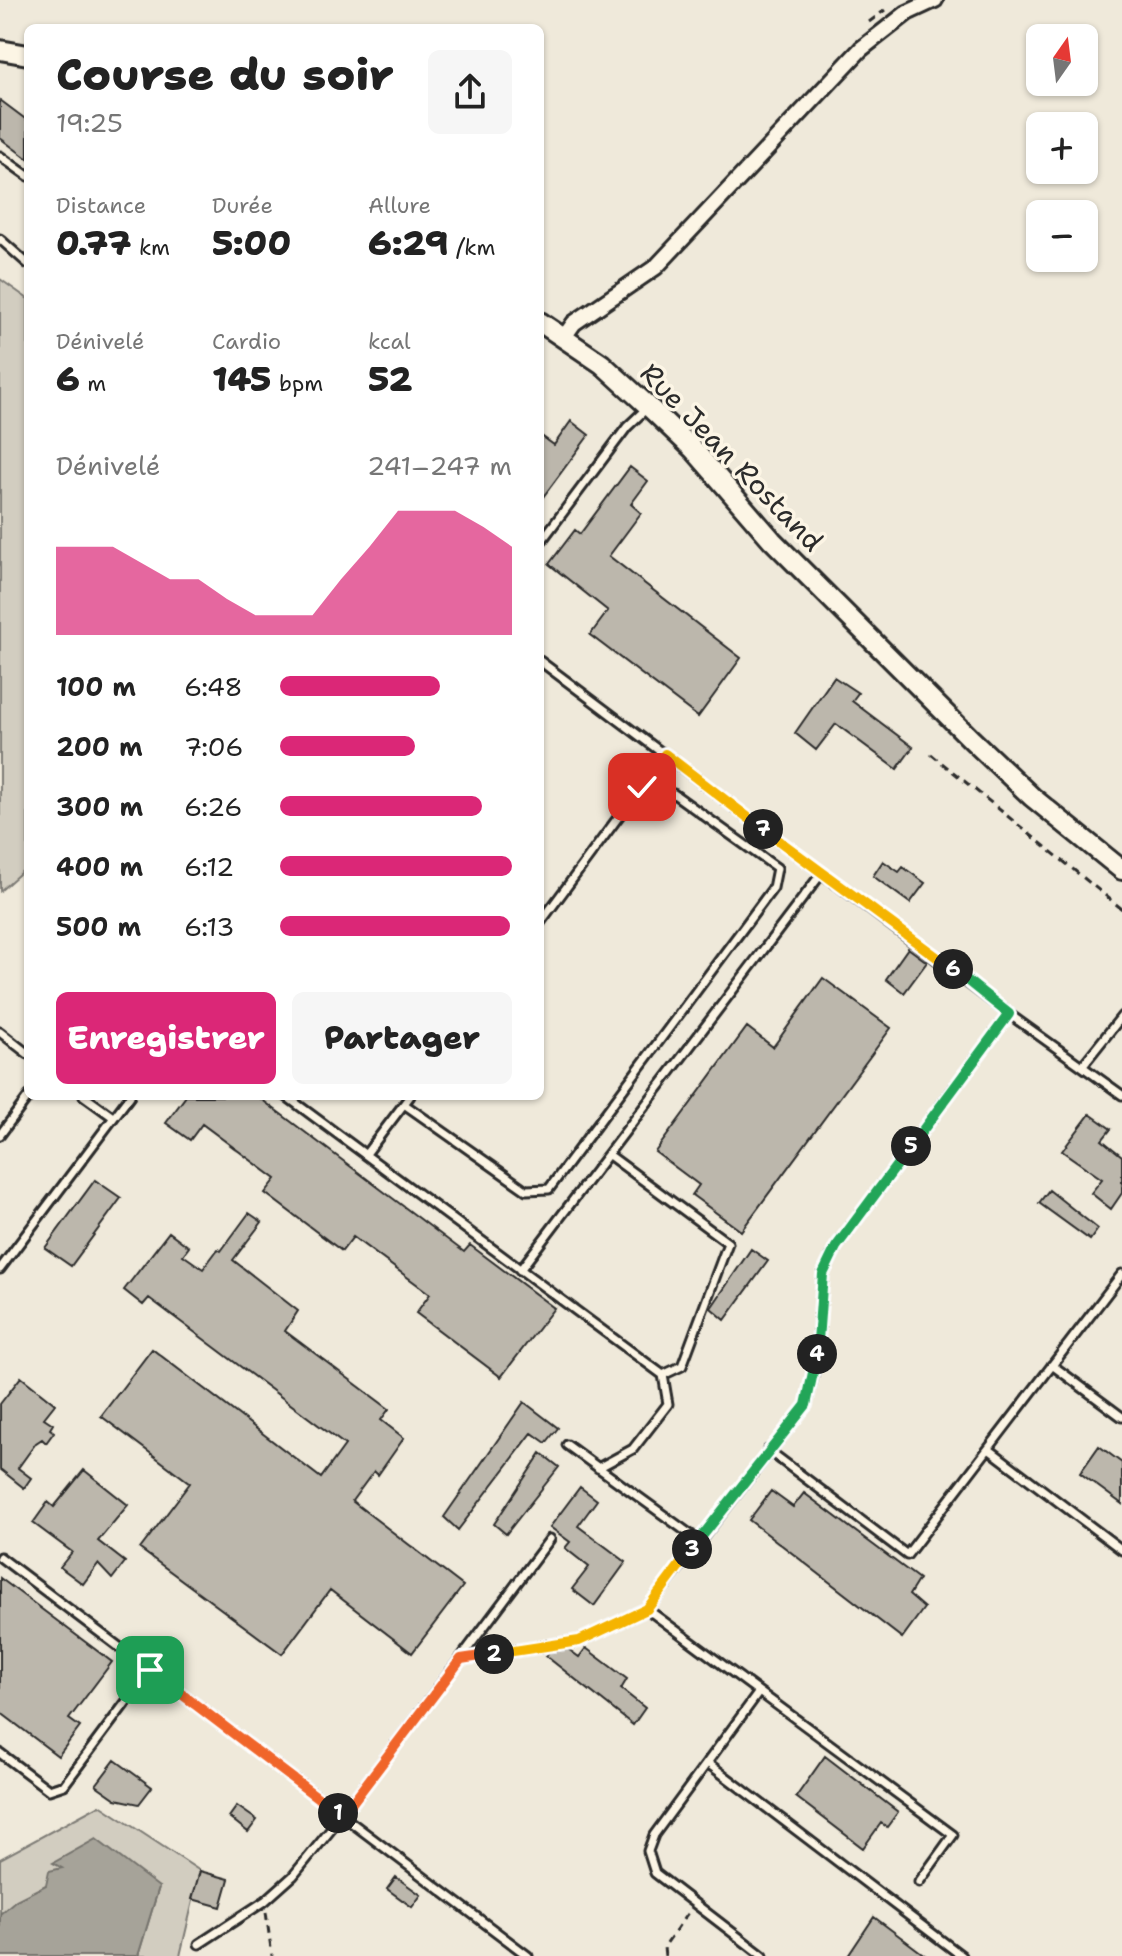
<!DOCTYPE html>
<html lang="fr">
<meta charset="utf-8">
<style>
body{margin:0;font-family:"Shantell Sans",sans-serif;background:#f6f6f6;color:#222;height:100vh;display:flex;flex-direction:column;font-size:30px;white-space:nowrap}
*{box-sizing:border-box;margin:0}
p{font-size:26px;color:#767676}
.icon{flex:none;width:44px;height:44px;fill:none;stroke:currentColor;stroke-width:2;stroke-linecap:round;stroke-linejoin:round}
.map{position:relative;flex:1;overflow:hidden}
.sheet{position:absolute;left:24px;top:24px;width:520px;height:1076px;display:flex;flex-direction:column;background:#fff;border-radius:12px;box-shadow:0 2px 6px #0004}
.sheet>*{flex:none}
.needle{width:52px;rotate:14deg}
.controls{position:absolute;left:1026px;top:24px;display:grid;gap:16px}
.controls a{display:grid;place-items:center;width:72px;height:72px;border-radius:12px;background:#fff;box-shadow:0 2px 6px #0004;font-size:40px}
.pin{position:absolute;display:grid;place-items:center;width:68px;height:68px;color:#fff;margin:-34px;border-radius:16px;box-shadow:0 4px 12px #0006}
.km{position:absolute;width:40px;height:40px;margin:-20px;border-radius:50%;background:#222;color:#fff;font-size:22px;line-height:40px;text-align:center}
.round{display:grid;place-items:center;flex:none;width:84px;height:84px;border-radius:12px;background:#f6f6f6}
.overview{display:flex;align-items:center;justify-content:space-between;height:136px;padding:0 32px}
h1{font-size:44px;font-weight:800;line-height:60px}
.metrics{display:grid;grid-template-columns:repeat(3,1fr);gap:12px;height:136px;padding:8px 32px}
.metrics div{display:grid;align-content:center}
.metrics b{font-size:34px;font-weight:800}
.metrics small{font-size:22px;font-weight:400}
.metrics p{font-size:22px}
.chart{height:224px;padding:16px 32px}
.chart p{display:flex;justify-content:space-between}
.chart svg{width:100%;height:144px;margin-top:8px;fill:#db2777;opacity:.7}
.action{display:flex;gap:16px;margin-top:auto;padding:16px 32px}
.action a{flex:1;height:92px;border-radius:12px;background:#db2777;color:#fff;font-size:32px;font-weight:800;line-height:92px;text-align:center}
.action a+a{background:#f6f6f6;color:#222}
ul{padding:0 32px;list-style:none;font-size:26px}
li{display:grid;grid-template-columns:128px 96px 1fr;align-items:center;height:60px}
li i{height:20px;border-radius:10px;background:#db2777}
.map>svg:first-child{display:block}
.green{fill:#d2cdc0;stroke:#7e7c76;stroke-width:2}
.water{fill:#a6a399;stroke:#75736d;stroke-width:2}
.building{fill:#bcb7ac;stroke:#2b2b2b;stroke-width:2}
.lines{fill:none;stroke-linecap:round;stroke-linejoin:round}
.lane-casing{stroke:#2b2b2b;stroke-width:13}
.street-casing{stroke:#2b2b2b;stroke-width:20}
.secondary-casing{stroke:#2b2b2b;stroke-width:24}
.path{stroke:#2b2b2b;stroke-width:3;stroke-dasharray:8 6;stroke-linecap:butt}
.lane{stroke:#fcf5e5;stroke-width:7}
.street{stroke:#fcf5e5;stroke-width:14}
.secondary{stroke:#fcf5e5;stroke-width:18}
.split-1-casing{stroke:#fff;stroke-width:16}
.split-2-casing{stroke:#fff;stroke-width:16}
.split-3-casing{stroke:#fff;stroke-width:16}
.split-4-casing{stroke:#fff;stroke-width:16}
.split-5-casing{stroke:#fff;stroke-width:16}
.split-6-casing{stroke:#fff;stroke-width:16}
.split-7-casing{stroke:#fff;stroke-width:16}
.split-8-casing{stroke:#fff;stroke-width:16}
.split-1{stroke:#f0652b;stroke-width:10}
.split-2{stroke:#f0652b;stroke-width:10}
.split-3{stroke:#f5b400;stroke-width:10}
.split-4{stroke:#22a559;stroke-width:10}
.split-5{stroke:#22a559;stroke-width:10}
.split-6{stroke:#22a559;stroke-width:10}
.split-7{stroke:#f5b400;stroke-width:10}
.split-8{stroke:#f5b400;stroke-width:10}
.labels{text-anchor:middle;stroke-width:7;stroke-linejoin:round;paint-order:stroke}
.street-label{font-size:28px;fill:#2b2b2b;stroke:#fcf5e5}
</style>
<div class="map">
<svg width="1122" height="1956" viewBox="0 0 1122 1956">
<rect width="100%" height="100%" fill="#efe9da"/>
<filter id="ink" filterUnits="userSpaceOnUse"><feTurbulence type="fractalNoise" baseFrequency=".0125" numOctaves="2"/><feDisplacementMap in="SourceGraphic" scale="16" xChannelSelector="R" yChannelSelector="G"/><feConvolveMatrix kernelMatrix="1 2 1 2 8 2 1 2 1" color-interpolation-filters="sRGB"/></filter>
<g filter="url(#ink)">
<path class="green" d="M0,279L28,299V866L0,891Z
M100,1805L200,1871L180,1956H138L159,1887L46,1885L0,1914V1859Z"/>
<path class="water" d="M96,1839L159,1887L138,1956H0V1914L16,1900L46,1885L49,1871L62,1868L53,1863Z"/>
<path class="building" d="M0,100L28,121V159L0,138Z
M571,421L589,435L540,501V435L554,445Z
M630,467L648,481L631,504L641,513L609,556L741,658L698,717L590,635L608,611L549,564L575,530L580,534Z
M834,677L858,693L852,701L913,747L897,769L836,724L816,750L795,733Z
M883,861L899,872L903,867L925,883L910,903L873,876Z
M908,948L927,962L904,993L886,979Z
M823,978L891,1028L741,1231L692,1195L699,1185L655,1152L747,1027L773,1047Z
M186,1096H257L464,1252L470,1245L554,1308L501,1377L416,1313L430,1294L353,1237L342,1251L265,1193L276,1179L202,1124L190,1140L166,1123Z
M1090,1114L1111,1129L1102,1140L1122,1156V1193L1111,1209L1091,1193L1102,1179L1062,1151Z
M95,1180L121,1198L71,1266L45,1248Z
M1049,1190L1098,1229L1090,1240L1039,1203Z
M249,1213L262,1222L233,1260L298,1311L285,1331L389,1409L381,1420L404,1438L378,1475L374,1471L352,1501L463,1586L412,1653L330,1590L282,1654L140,1549L190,1483L101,1416L152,1349L321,1478L345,1445L149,1298L143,1305L124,1290L169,1232L189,1247L183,1255L203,1269L218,1249L221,1251Z
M751,1249L768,1261L725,1320L711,1308Z
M21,1377L55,1404L44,1418L53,1424L50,1429L54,1432L46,1443L42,1439L36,1443L18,1468L31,1478L24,1488L0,1469V1404Z
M524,1402L558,1428L546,1443L532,1433L458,1530L444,1517Z
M1099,1446L1122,1463V1504L1080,1473Z
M541,1453L559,1467L506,1534L494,1524Z
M84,1470L128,1505L98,1541L125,1562L112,1579L98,1564L83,1584L60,1567L72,1552L33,1523L48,1502L54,1507Z
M580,1487L597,1500L578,1526L626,1562L594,1606L572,1589L589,1567L565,1548L570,1542L550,1527Z
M771,1491L793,1507L804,1493L919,1579L909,1595L924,1608L902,1638L749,1520Z
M0,1578L112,1662L69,1719L80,1727L58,1756L0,1712Z
M586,1648L627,1679L621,1689L645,1708L633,1725L546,1656L549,1652L568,1649L579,1657Z
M825,1756L898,1812L887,1827L881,1823L863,1848L796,1797Z
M115,1760L152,1787L139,1804L116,1799L96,1785Z
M237,1806L257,1820L248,1832L229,1817Z
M200,1871L229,1879L221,1907L192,1899Z
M396,1877L421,1895L412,1907L387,1889Z
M874,1917L926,1956H848Z"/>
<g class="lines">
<g class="lane-casing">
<path id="lane" d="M0,156L28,176
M0,239L28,264
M540,543L627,427L647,408
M540,661L1009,1014L1122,1095
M540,923L665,754
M0,1032L28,1054
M1082,1066L1122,1016
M84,1096L113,1117
M286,1096L663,1375L668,1404L633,1449L598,1468
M404,1104L526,1190L549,1189L773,888L777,868L674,794L642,787
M0,1135L29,1096
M366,1154L410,1096
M609,1155L728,1243L682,1366L663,1375
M0,1269L130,1096
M520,1270L821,874
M1052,1365L1122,1417
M567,1445L698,1540
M768,1450L907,1555L1122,1274
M990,1450L1122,1550
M0,1557L528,1956
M462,1659L579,1641L647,1609
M759,1692L654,1835L648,1851L655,1873L763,1956
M0,1753L49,1790L64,1785L150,1670
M709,1764L962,1956
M919,1882L953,1835L647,1609L806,1405L816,1364L823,1274L836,1247L1009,1014
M199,1944L265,1901L293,1876L342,1816L550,1539"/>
</g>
<g class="street-casing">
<path id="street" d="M564,337L574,323L656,267L861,49L907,13L935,0"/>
</g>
<g class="secondary-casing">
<path id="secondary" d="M0,50L28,55
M540,322L602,364L648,406L694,450L772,540L972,740L1032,797L1122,870"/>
</g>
<path class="path" d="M869,22L885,10
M931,754L1122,909
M266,1912L272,1956
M665,1956L664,1947L689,1911"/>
<use href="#lane" class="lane"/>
<use href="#street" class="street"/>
<use href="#secondary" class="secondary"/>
</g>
</g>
<g class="lines" filter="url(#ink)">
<g class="split-1-casing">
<path id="split-1" d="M150,1670L338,1813"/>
</g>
<g class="split-2-casing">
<path id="split-2" d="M338,1813L342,1816L461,1659L494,1654"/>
</g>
<g class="split-3-casing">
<path id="split-3" d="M494,1654L579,1641L647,1609L692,1549"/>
</g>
<g class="split-4-casing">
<path id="split-4" d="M692,1549L806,1405L817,1354"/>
</g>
<g class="split-5-casing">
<path id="split-5" d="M817,1354L823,1274L836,1247L911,1146"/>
</g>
<g class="split-6-casing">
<path id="split-6" d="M911,1146L1009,1014L953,969"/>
</g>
<g class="split-7-casing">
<path id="split-7" d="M763,829L953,969"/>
</g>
<g class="split-8-casing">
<path id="split-8" d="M642,787L665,754L763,829"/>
</g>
<use href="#split-1" class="split-1"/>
<use href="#split-2" class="split-2"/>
<use href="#split-3" class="split-3"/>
<use href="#split-4" class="split-4"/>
<use href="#split-5" class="split-5"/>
<use href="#split-6" class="split-6"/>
<use href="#split-7" class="split-7"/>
<use href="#split-8" class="split-8"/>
</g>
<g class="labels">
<g class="street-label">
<text transform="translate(732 457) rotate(46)" y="10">Rue Jean Rostand</text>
</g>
</g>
</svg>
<div class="controls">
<a><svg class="needle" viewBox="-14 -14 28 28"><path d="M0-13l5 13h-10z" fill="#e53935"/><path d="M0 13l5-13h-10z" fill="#767676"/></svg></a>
<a>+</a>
<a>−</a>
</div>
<div class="pin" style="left:150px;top:1670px;background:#1e9e55"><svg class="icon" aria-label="arrive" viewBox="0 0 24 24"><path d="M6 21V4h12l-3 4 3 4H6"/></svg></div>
<div class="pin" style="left:642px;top:787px;background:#d93025"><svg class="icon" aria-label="check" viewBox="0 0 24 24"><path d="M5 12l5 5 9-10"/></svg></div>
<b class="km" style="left:338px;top:1813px">1</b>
<b class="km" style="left:494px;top:1654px">2</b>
<b class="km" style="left:692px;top:1549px">3</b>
<b class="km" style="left:817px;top:1354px">4</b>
<b class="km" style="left:911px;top:1146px">5</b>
<b class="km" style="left:953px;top:969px">6</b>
<b class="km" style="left:763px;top:829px">7</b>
<section class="sheet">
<div class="overview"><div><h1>Course du soir</h1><p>19:25</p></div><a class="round"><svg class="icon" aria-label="share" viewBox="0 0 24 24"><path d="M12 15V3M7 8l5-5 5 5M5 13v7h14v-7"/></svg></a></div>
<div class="metrics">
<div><p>Distance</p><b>0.77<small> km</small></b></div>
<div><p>Durée</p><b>5:00</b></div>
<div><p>Allure</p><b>6:29<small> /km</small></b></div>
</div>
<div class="metrics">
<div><p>Dénivelé</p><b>6<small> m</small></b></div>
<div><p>Cardio</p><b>145<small> bpm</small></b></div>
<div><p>kcal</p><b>52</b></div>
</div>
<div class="chart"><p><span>Dénivelé</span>241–247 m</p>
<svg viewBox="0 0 160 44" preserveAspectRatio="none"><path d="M0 44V17L10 17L20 17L30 22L40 27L50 27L60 33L70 38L80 38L90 38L100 27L110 17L120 6L130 6L140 6L150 11L160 17V44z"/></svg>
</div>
<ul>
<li><b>100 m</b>6:48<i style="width:69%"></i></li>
<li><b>200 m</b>7:06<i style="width:58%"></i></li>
<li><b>300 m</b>6:26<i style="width:87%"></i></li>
<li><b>400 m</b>6:12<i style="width:100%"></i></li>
<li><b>500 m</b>6:13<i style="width:99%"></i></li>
</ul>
<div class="action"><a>Enregistrer</a><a>Partager</a></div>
</section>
</div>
